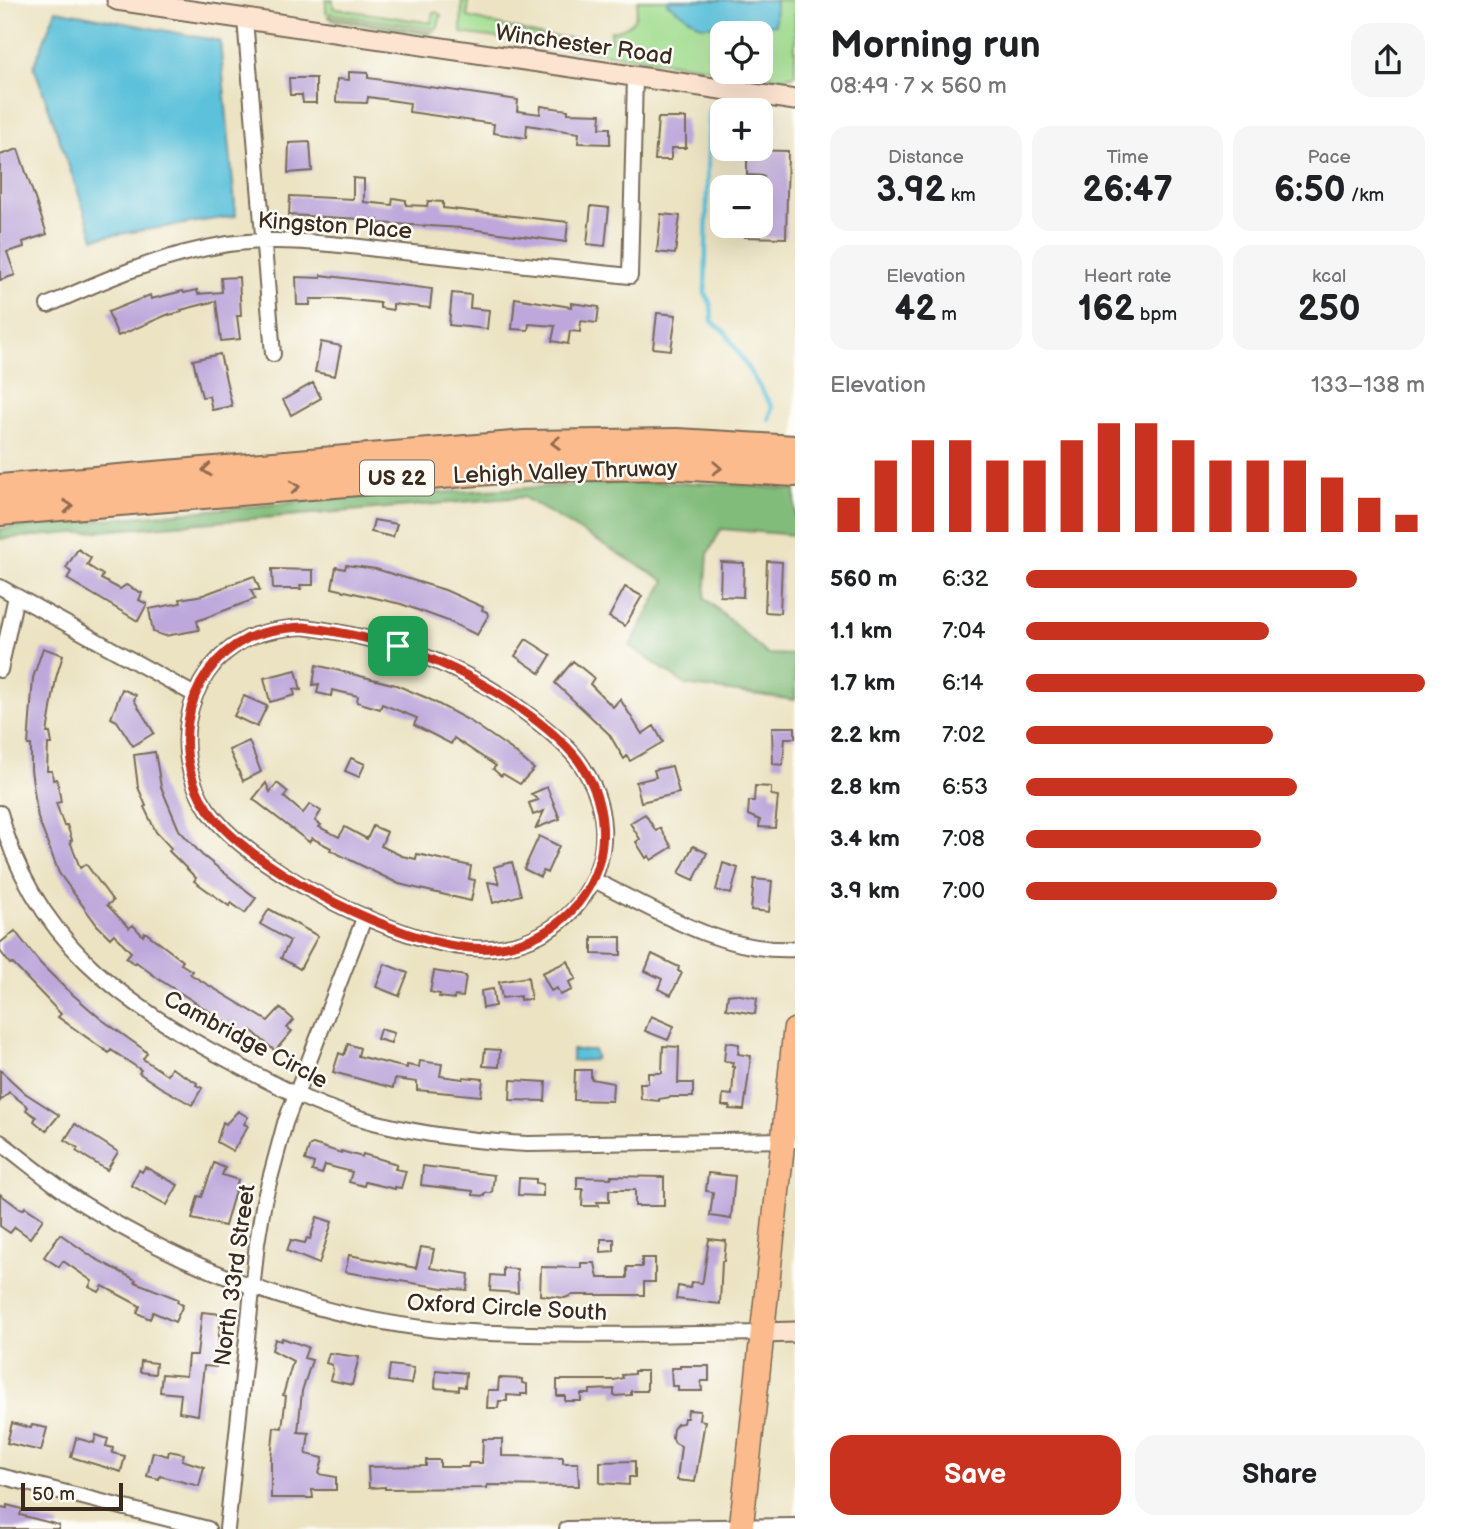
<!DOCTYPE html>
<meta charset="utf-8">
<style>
body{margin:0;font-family:"Balsamiq Sans",sans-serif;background:#f6f6f6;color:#202124;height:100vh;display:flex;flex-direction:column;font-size:26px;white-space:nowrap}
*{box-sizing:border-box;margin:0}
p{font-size:23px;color:#757577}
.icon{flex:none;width:38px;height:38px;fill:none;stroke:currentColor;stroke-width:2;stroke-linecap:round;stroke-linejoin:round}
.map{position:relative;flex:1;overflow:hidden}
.details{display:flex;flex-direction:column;background:#fff;width:665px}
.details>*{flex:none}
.tools{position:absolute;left:710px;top:21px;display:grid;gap:14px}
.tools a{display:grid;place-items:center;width:63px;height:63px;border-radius:14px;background:#fff;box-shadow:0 7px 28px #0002;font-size:35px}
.scale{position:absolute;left:21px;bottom:18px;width:102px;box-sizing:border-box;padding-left:7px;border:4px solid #3b2a1e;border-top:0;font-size:19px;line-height:24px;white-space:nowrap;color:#3b2a1e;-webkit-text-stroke:5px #fdfcf7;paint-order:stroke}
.pin{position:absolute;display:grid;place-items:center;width:60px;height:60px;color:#fff;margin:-30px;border-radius:14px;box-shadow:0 4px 10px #0006}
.round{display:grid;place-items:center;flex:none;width:74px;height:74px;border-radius:21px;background:#f6f6f6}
.overview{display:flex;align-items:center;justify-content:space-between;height:119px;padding:0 35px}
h1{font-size:38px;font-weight:700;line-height:52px}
.metrics{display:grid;grid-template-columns:repeat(3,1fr);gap:10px;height:119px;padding:7px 35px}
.metrics div{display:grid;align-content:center;border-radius:18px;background:#f6f6f6;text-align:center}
.metrics b{font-size:35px;font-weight:700}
.metrics small{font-size:19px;font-weight:400}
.metrics p{font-size:19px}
.chart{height:196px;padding:14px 35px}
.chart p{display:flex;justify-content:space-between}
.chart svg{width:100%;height:126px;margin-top:7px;stroke:#c8321e;stroke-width:6}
.button{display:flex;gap:14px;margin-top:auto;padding:14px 35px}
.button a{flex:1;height:80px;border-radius:21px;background:#c8321e;color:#fff;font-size:28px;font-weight:700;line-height:80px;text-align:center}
.button a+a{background:#f6f6f6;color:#202124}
ul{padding:0 35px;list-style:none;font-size:23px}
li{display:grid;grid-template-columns:112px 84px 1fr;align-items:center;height:52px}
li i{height:18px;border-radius:9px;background:#c8321e}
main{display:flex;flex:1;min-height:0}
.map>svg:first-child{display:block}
.green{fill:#a2dd90;stroke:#6e8457;stroke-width:2}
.forest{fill:#81bc7a;stroke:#5e734c;stroke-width:2}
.water{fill:#5cc1da;stroke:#4c767c;stroke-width:2}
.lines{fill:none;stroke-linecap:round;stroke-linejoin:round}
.stream{stroke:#5cc1da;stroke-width:4.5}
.building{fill:#bea8db}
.street-casing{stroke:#796b58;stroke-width:18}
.secondary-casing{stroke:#796b58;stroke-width:23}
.primary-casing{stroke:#796b58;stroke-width:26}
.highway-casing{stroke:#796b58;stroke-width:30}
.street{stroke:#fff;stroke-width:14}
.secondary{stroke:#fde4d1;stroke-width:19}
.primary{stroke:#fbbb8c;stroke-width:23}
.highway{stroke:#fbbb8c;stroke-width:26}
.oneway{stroke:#916b50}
.route-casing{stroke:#fff;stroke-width:14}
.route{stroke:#c8321e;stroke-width:9}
.labels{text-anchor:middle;stroke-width:5;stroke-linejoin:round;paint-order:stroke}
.shield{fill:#fdfcf7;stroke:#75695f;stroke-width:2}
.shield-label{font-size:21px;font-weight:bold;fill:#3b2a1e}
.street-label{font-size:23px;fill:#3b2a1e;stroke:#fdfcf7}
</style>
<main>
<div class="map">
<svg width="795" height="1529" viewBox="0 0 795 1529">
<rect width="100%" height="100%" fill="#fdfcf7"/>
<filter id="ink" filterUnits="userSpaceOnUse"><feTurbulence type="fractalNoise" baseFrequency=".0143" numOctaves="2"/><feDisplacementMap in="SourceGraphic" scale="14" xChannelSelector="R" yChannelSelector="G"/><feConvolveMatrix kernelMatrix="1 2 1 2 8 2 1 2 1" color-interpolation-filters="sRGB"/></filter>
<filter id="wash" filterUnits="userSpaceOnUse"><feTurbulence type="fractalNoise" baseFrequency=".00686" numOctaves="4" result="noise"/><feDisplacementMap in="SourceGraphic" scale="28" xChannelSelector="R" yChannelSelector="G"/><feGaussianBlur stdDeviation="1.57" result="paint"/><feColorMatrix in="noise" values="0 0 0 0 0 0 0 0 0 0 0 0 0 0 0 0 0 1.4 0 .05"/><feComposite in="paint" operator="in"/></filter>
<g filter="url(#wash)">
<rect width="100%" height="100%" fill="#ece3c3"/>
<path class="green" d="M326,0H333V8L431,23L433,13L436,12L441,15L438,27L434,29L326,13Z
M462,0H468V17L543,36L610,41L611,31C632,28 637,20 638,0H795V75L780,78L737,72H761V33H723V70L461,33Z
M327,16L432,32L428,34L333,20Z"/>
<path class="forest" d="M640,482L729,484L795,490V535L721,529L708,554L705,598L767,654L795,655V700L686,685L630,646L665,581L523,497L0,539V529L356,497Z"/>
<path class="water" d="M667,0H776L775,25L701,26L667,3Z
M56,10L220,41L236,216L94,238L34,66Z
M572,1050H594L596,1057L594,1060L572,1061Z"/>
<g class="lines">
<path class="stream" d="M709,110L705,294L711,304L712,321L726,333L772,407L769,420"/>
</g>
<g id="blocks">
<path class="building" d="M349,72L368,73V78L518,100L517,111L540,114L541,106L568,110V113L601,114L600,128H610V144L578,143L579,133L527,125L526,138L493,133L494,124L409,112L410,103L368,97L367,103L336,102L337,79L349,80Z
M289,78H316V103H303L302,95H290Z
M658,118H686V148H671V160H655Z
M310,142L312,171L288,173L289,143Z
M18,149L47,234L23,242L24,247L7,252L15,275L0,280V155Z
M747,150L788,151L786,238L745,237V226H761V213H764V176L747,175Z
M353,178L364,179V202L392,205L393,198L406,200V205L427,206L428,201L443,202V208L568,222L566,242L463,228L378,223V220L289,215L290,196L353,199Z
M591,206L609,208L605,246L587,244Z
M661,214L680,216L675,254L657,252Z
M321,275L432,289L430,308L393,304V310L380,308V303L341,299H310V305H297L296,277L321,278Z
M239,277L241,316H237L240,339L221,341L216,301L181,310L182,312L169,315V314L118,336L108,312L150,295L151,299L183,291L184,293L197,290L198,294L222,292L221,278Z
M452,293L471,295L470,308L489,310L487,329L449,325Z
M515,298L571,307V303L599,307L597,323L581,321L580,332L570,331L568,344L552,341L555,326L529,324L528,330L512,329Z
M657,313L676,315L671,350L653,348Z
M321,342L341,346L335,376L315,372Z
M220,354L232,406L212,410L209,396L202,397L193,360Z
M313,383L321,398L291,415L283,400Z
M374,520L397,524L393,537L371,532Z
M78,549L91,558L87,565L103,575L101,579L120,589L126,585L142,593L139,600L147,604L138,621L67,579L71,572L66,568Z
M767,561L782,562L780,613L765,612Z
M721,562L744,563L743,597L720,596Z
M346,565L376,569L445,590L483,607L482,610L487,612L488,616L477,635L448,621L401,604L332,588L336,567L345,569Z
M272,569L313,570V585H300L301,589H273Z
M254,576L260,590H251L255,599L197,621L199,630L165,636L153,632L149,609L181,603L180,599L203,595Z
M625,587L642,596L625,626L609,617Z
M526,639L551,655L540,673L515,656Z
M43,648L63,655L56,678L47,733H50L52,744H48L47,771H52L53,780L57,779L61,802L56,803L64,826L67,825L72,840L70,841L80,868L86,864L113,901L107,905L129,928L133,925L143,936L145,932L183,961L181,964L192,971L190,974L268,1021L280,1008L294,1020L287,1028L292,1031L275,1051L251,1030L248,1036L160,980L136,962L135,964L126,958L131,952L114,934L110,938L97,925L59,873L38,818L31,770V745H28L33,678Z
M573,661L594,678L590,684L613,707L620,699L642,734L654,726L663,742L630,761L627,756L624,759L609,734L555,683Z
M316,665L396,685L427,698L470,721L511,749L534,769L520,784L503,774L501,776L493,769L496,766L454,738L451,744L414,725L417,718L382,704L380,709L357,702L358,696L332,690L331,696L317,693L319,684L313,685Z
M296,670L301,690L293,689L295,695L270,702L264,678Z
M122,689L136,695L134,700L154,733L133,746L117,721L111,718Z
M244,696L267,706L257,727L234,716Z
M772,727H795V738H785L783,765L773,764Z
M249,741L261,772L243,781L229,750Z
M155,752L161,787L179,830L202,855L256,898L245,913L231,903L229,906L194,881L196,878L169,851L171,848L156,832L144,807L146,806L138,787L134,755Z
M351,758L365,764L359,777L345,771Z
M672,766L679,793L641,802L636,782L656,777L654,770Z
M266,783L270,792L277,783L288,792L284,797L303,813L310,804L321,811L315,821L321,825L319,827L339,837L345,827L367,839L373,826L387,832L381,846L402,856L416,859L417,854L471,866L469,879L475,880L471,901L399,884L330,850L331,848L312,838L309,842L253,799Z
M755,786L771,787V795L778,796L775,828L759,827L760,820L748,815L749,801H754Z
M547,787L560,819L536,828L544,811L533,815L529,803L538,800L531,794Z
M645,814L656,831L660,828L672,847L651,860L649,856L646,858L636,842L640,839L630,823Z
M539,836L559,846L547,873L543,871L540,877L524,869Z
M693,846L707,853L694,880L679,873Z
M512,862L521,895L493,903L488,882L499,884L494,867Z
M723,863L738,868L731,894L716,890Z
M754,879L772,881L769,912L751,910Z
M269,909L318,936L300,969L281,958L290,941L260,924Z
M15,931L40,963L64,987L101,1019L143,1049L147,1053L143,1059L167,1075L171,1068L197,1083L196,1085L202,1088L192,1105L160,1087L139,1073L141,1070L111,1050L109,1053L58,1017L61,1014L12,963L10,964L0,951V943Z
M592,937H621V955L592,954Z
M652,954L679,967L678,971L682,973L671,995L658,989L662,979L645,971Z
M568,961L576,979L569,982L572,990L560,995L557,988L551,991L542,973Z
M385,964L408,973L399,996L376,987Z
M434,971L466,976L463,997L455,996L454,999L439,997L440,994L430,992Z
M528,977L531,999L520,1000V996L502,998L499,982Z
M493,989L495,1006L483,1008L481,991Z
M735,994L757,998L755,1014L726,1009L728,995Z
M651,1016L674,1026L668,1040L645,1031Z
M380,1029L394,1033L391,1043L377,1039Z
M726,1042L739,1044L738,1054L751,1056L744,1110L729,1109L730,1106H722L723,1094L732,1095L734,1067H732L733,1062L724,1061Z
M348,1044L360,1048L358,1056L390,1064L407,1068V1065L419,1067L420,1061L442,1064L440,1076L463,1079V1077L483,1079L481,1096L417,1090V1082L395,1079L393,1088L333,1072L339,1053L344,1055Z
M663,1046L679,1047L678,1083H693V1097H671L659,1099V1101L641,1099L640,1083H648V1073H662Z
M485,1049L500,1050L499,1067L483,1066Z
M0,1070L25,1093L59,1115L46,1131L34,1121L36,1117L26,1110L28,1107L9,1092L0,1101Z
M575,1070H591V1079L613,1083L612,1101L574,1100Z
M511,1080L546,1082L545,1101L510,1100Z
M238,1111L248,1117L244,1124L248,1126L233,1151L217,1142L223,1122L226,1124Z
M75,1124L118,1152L107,1170L76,1151L78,1148L65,1140Z
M313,1144L341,1153V1151L362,1157L363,1154L397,1164L395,1169L406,1171L401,1188L395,1187V1189L365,1182L364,1186L349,1182L352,1172L325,1165L322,1174L312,1171L314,1163L305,1160L310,1145Z
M214,1163L225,1168L222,1175L238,1180L225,1226L192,1219L198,1196L202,1197Z
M423,1166L494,1175L492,1193H485V1196L473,1195V1191L421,1185Z
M145,1167L178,1185L167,1205L131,1185L139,1170L142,1172Z
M708,1173L735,1176L731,1219L710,1216L713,1192L706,1191Z
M611,1176L664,1177V1206H635V1190H609V1202H597L598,1206H582L583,1189H577V1177L611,1178Z
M519,1178L536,1179V1183L543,1184V1196L518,1195Z
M0,1194L19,1208L24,1209L25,1207L43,1219L30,1238L15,1227L10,1233L0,1226Z
M317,1217L332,1222L319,1264L287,1251L291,1240L305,1243L307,1238L310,1239Z
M60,1234L94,1258L136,1280L135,1282L178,1299L177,1302L183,1305L175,1322L153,1312L150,1319L137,1313L140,1306L103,1286L99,1292L89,1287L92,1281L63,1261L59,1267L44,1257Z
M601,1239H614V1251L601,1252Z
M709,1239L726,1241L724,1261H722L720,1304L676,1299L678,1286L690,1288L691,1282L702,1283L703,1280Z
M421,1247L434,1249L430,1268L469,1274L467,1290L443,1288L345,1272L349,1255L416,1268Z
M642,1258H655V1282H644V1295H572L565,1298L540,1295L541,1267L581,1268V1263H595L598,1278H627V1267H642Z
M503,1268L517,1269L518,1293L490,1291L491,1275L503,1276Z
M202,1312L221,1314L216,1367L204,1366L198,1415L179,1412L181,1394L160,1392L162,1374L186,1376L188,1355H197Z
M282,1338L308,1347L304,1358L312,1360L302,1391L298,1432L309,1433L306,1454L323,1458L319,1474L336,1477V1490H312L313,1498H271V1459L274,1427L282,1428L286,1396L283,1395L293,1361L272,1350L275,1339L281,1341Z
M329,1353L359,1357L352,1385L330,1380L333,1370L332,1365L326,1363Z
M141,1361L156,1363L155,1374L140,1372Z
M390,1365L414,1368L411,1384L388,1381Z
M680,1366H709V1381H701L702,1391H678V1386H672L671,1368H680Z
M436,1370L466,1373L465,1387L459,1386V1390L435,1388Z
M634,1371H647V1391H631V1395L614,1396V1389L590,1390V1394H581V1401H565V1396H557V1380H614L623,1378L622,1375L634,1374Z
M499,1378L522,1379V1383L527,1384V1394H521V1396L507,1395V1401H499L498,1408H487L488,1390H498Z
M688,1410L700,1411L699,1420L705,1421L695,1482L677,1480L681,1446L675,1443L672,1437L673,1429L677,1424L683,1423L684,1418H687Z
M12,1423L31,1428L32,1425L47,1428L41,1451L7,1443Z
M96,1435L108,1439L106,1446L113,1448L112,1453L125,1456L121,1472L71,1457L76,1438L94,1443Z
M483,1439H502V1456L563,1457V1463H578L579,1486L487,1485V1488L385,1489V1487L369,1488L368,1467L426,1466V1460H440V1467H468L469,1463H482Z
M169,1451L184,1454L182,1460L204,1467L199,1486L160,1476L159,1479L147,1476L153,1452L168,1456Z
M635,1461V1477H629V1485L600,1483V1462Z
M7,1505L22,1509L20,1515L59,1525V1529H0V1507L7,1508Z"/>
</g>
</g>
<g filter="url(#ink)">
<use href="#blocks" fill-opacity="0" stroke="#796b58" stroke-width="2"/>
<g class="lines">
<g class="street-casing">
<path id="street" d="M245,19L273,354
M48,305C106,279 164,254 228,244C283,236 347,246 403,252C479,260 554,268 630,276L635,77
M0,587L195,695
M304,627C385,637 457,662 522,710C541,724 563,741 578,760C642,848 576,956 470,948C397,942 264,875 216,820C167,765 180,671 248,638C266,630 285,628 304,627Z
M0,670L16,596
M0,813C31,936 123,1005 230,1061C271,1083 311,1104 356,1117C412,1134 470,1141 528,1144L795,1140
M594,880C657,911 722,953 795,949
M0,1142C28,1163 56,1187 85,1205C187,1269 304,1313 422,1328C458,1333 493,1333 529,1334C606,1336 684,1334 762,1333
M0,1476L208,1529
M227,1529L257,1243L264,1201L285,1123L365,916
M567,1529L795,1526"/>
</g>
<g class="secondary-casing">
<path id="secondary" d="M117,0L795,100
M762,1333L795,1332"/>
</g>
<g class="primary-casing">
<path id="primary" d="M741,1529L795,1030"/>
</g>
<g class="highway-casing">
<path id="highway" d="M0,488L524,444L677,442L795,449
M0,512L525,468L676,466L795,473"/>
</g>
<use href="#street" class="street"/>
<use href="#secondary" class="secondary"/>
<use href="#primary" class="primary"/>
<use href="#highway" class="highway"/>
</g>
<defs><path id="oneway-chevron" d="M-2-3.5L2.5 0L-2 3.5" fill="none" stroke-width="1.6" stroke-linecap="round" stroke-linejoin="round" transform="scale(1.75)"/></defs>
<g class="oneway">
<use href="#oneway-chevron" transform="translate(556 443) rotate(178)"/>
<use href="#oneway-chevron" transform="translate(717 468) rotate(3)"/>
<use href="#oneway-chevron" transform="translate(207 470) rotate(175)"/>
<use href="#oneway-chevron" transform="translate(295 487) rotate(-5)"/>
<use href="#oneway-chevron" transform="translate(68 506) rotate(-5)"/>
</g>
</g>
<g class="lines" filter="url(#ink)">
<g class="route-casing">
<path id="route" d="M304,627C385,637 457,662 522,710C542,724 563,741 578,760C641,848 575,956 470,948C398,942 264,875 216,820C167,765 180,671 248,638C266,630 285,628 304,627Z"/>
</g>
<use href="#route" class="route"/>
</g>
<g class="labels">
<rect class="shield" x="360" y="460.5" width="74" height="35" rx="5"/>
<g class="shield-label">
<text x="397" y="485">US 22</text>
</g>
<g class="street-label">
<text transform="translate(584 44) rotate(8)" y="8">Winchester Road</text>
<text transform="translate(335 225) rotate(4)" y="8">Kingston Place</text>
<text transform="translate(565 471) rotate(-2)" y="8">Lehigh Valley Thruway</text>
<text transform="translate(246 1039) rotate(28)" y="8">Cambridge Circle</text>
<text transform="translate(234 1275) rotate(-82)" y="8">North 33rd Street</text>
<text transform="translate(507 1307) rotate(3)" y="8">Oxford Circle South</text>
</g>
</g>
</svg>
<div class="tools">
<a><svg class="icon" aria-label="locate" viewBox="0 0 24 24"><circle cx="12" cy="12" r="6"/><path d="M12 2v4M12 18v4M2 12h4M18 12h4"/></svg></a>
<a>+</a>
<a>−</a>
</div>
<div class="scale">50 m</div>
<div class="pin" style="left:398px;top:646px;background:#1e9e55"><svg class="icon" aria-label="arrive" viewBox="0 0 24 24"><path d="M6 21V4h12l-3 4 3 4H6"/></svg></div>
</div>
<section class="details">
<div class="overview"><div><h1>Morning run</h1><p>08:49 · 7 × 560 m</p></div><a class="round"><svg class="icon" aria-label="share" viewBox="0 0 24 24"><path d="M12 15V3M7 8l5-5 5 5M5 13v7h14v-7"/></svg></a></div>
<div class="metrics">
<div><p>Distance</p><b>3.92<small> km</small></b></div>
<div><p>Time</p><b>26:47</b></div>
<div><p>Pace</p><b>6:50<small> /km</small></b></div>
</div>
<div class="metrics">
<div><p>Elevation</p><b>42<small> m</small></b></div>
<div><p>Heart rate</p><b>162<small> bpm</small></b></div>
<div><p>kcal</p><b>250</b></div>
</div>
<div class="chart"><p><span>Elevation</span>133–138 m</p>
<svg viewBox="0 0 160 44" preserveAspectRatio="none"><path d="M5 44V32M15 44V19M25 44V12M35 44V12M45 44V19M55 44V19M65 44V12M75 44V6M85 44V6M95 44V12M105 44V19M115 44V19M125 44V19M135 44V25M145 44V32M155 44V38"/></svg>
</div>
<ul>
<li><b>560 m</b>6:32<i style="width:83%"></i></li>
<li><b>1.1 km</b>7:04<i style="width:61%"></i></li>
<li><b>1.7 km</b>6:14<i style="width:100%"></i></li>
<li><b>2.2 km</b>7:02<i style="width:62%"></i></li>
<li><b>2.8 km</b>6:53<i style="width:68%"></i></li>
<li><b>3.4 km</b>7:08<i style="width:59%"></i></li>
<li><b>3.9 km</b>7:00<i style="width:63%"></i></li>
</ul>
<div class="button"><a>Save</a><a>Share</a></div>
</section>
</main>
